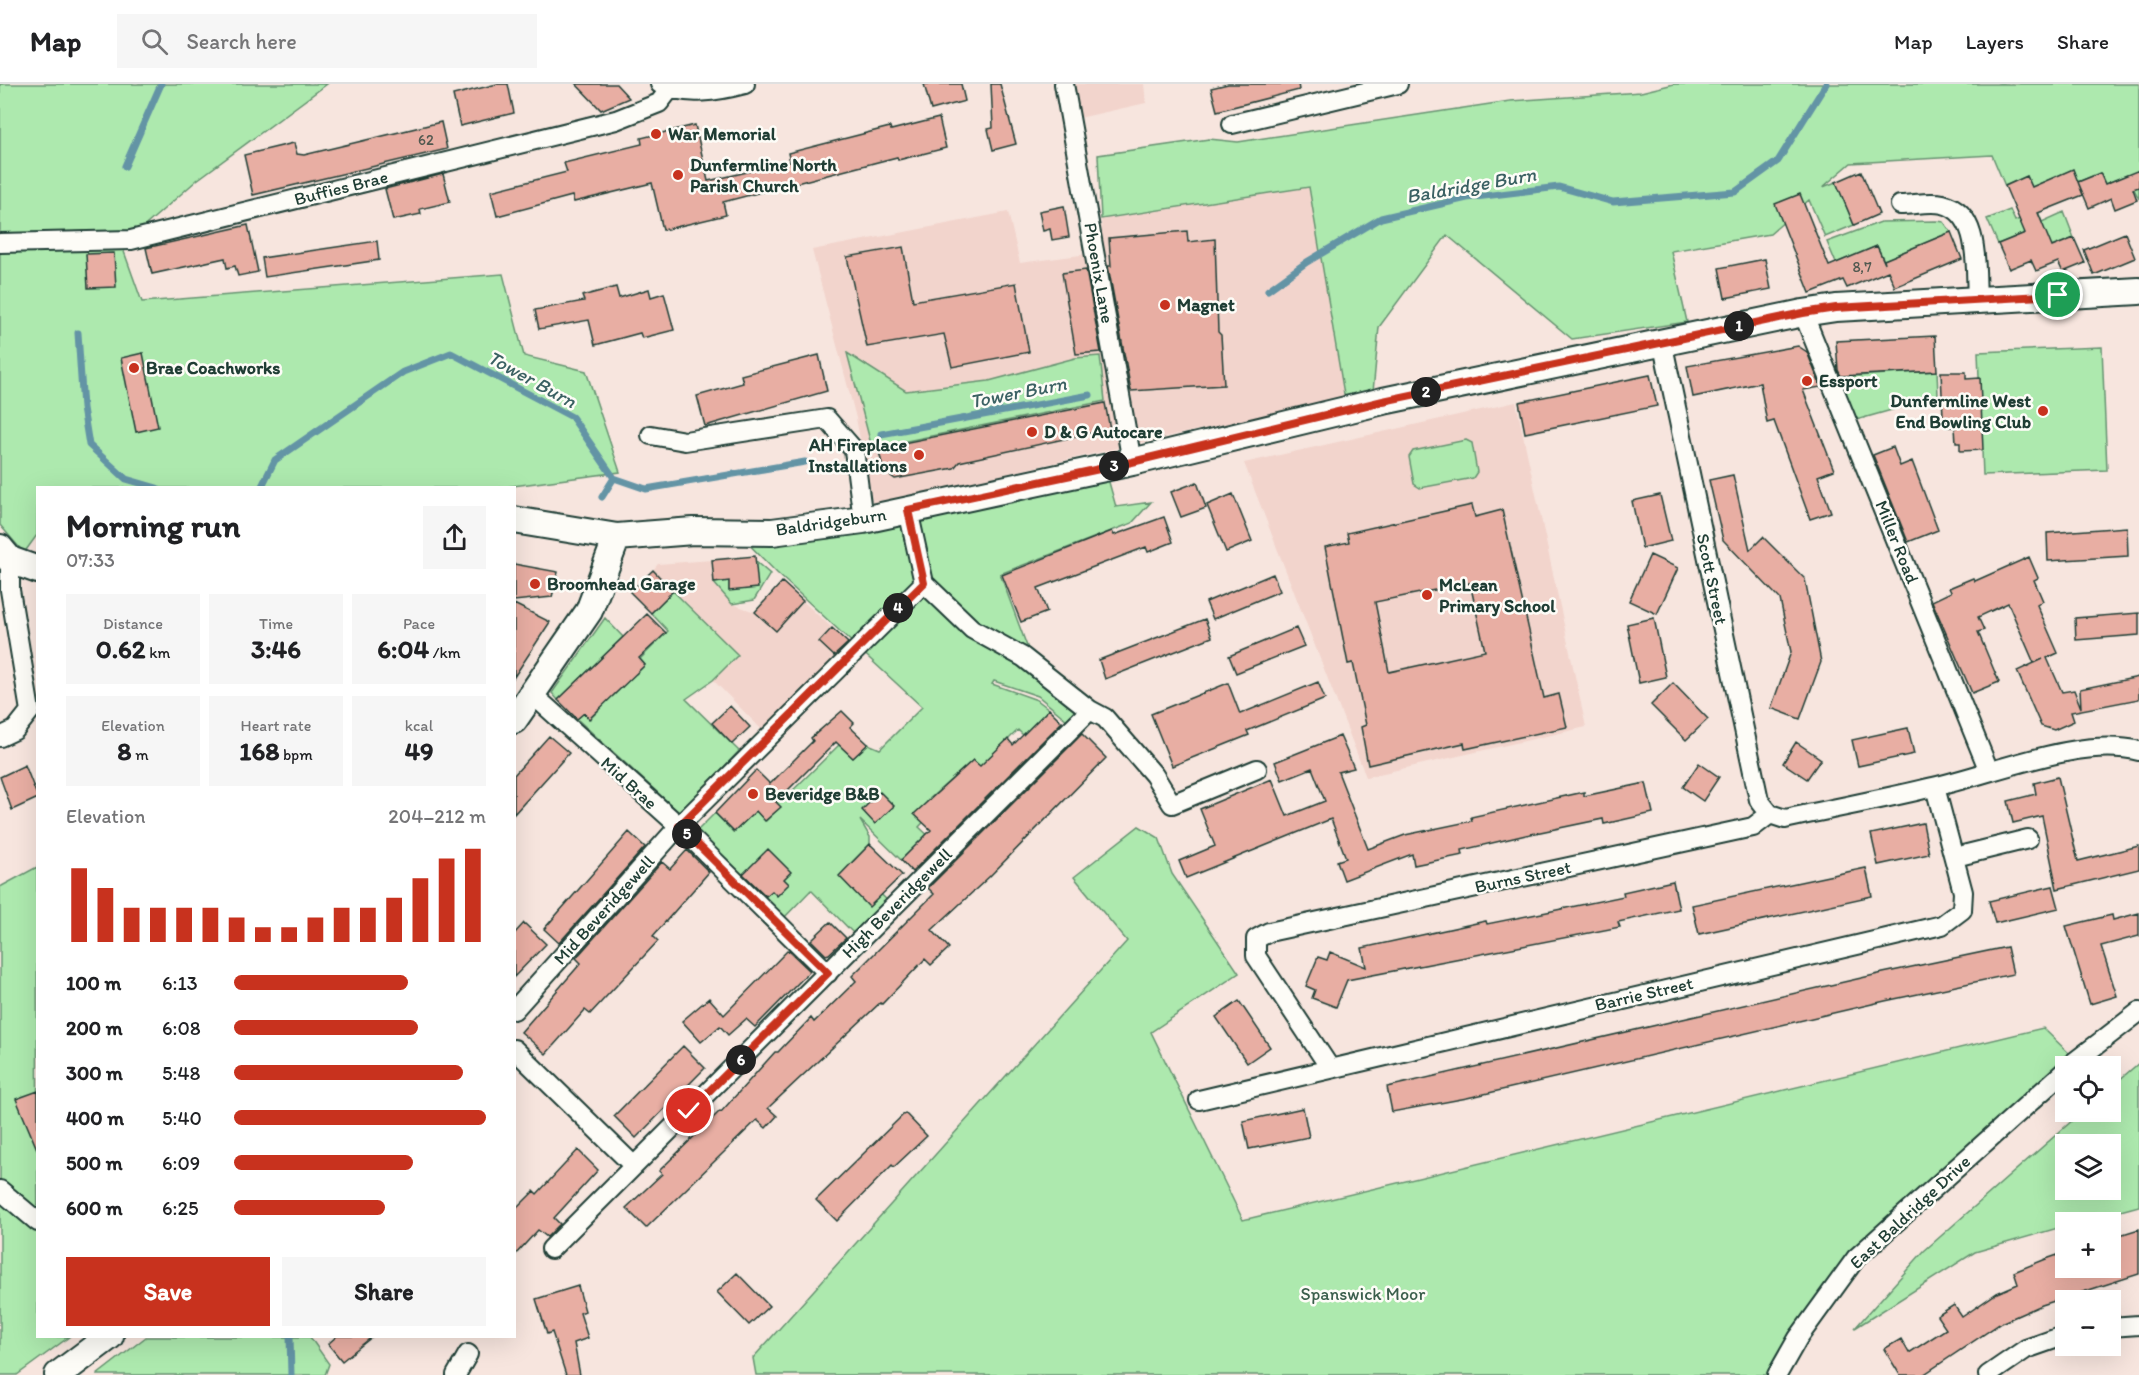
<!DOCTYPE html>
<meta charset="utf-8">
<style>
body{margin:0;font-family:Itim,sans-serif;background:#f6f6f6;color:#202124;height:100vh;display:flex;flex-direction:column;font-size:22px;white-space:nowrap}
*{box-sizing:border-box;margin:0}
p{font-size:20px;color:#757577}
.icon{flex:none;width:33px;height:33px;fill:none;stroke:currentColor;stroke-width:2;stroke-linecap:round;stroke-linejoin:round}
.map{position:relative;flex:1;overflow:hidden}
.sheet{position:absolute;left:36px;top:402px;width:480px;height:852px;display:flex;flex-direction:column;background:#fff;border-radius:0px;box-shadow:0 6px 24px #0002}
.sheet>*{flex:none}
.controls{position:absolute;left:2055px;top:972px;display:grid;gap:12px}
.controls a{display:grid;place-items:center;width:66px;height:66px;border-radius:0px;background:#fff;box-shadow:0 6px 24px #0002;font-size:30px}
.pin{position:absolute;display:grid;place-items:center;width:51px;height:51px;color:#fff;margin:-26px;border:3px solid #fff;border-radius:50%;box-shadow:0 2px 6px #0007}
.km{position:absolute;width:30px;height:30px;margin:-15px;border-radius:50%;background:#222;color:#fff;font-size:16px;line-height:30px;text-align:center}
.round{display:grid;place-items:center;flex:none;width:63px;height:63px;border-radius:0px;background:#f6f6f6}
.headline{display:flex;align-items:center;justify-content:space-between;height:102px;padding:0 30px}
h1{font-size:33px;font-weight:700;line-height:45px}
.figures{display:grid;grid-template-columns:repeat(3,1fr);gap:9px;height:102px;padding:6px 30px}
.figures div{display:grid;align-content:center;border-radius:0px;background:#f6f6f6;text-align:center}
.figures b{font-size:26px;font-weight:700}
.figures small{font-size:16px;font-weight:400}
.figures p{font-size:16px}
.chart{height:168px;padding:12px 30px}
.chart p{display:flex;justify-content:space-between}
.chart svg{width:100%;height:108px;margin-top:6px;stroke:#c8321e;stroke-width:6}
.action{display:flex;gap:12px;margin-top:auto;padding:12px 30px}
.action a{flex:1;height:69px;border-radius:0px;background:#c8321e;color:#fff;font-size:24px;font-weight:700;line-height:69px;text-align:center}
.action a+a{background:#f6f6f6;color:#202124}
ul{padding:0 30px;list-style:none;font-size:20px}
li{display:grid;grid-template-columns:96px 72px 1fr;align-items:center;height:45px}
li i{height:15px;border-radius:8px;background:#c8321e}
header{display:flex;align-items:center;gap:36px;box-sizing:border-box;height:84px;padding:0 30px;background:#fff;border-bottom:2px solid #e0e0e0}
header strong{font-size:28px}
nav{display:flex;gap:33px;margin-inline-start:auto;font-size:21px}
.search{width:420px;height:54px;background:#f6f6f6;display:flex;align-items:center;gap:15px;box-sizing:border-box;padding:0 21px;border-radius:0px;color:#757577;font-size:22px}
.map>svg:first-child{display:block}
.built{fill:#f2d4cc}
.green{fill:#ade9ae;stroke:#669371;stroke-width:1.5;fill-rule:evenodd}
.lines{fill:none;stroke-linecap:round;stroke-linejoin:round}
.stream{stroke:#6394a5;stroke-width:7}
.building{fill:#e8aea3;stroke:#1f3d34;stroke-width:1.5;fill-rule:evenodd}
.street-casing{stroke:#1f3d34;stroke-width:22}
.secondary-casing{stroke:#1f3d34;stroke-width:30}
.street{stroke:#fdfcf7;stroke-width:18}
.secondary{stroke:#fdfcf7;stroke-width:26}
.route-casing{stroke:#fff;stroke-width:12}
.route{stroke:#c8321e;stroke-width:8}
.poi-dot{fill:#c8321e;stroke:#fdfcf7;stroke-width:2}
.labels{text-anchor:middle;stroke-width:5;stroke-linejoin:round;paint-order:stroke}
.number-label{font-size:15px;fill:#515950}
.poi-label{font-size:18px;font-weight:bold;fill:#1f3d34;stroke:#fdfcf7;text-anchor:start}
.street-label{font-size:18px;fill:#1f3d34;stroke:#fdfcf7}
.park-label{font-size:18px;fill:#3b5f4c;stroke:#fdfcf7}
.water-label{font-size:20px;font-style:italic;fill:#3b6163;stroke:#fdfcf7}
</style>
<header>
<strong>Map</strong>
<div class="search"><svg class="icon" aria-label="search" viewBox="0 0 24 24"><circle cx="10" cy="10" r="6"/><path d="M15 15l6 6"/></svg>Search here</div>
<nav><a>Map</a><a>Layers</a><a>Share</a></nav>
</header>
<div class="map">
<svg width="2139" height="1291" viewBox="0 0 2139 1291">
<rect width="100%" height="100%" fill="#f7e5de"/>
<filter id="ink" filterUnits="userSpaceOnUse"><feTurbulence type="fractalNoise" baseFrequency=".0167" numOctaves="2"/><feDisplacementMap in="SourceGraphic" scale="12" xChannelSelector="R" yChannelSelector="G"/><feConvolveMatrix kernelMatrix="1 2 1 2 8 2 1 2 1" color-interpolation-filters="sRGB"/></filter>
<g filter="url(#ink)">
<path class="built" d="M1074,0H1144L1146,19L1079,34Z
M1309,103L1345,316L1164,353L873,421L856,334L812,166L1008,128L1020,179L1103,168L1101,135Z
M1516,318L1586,643L1366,693L1244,379Z
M712,476L714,499L732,520L755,528L782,498L856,566L769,653L713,596L738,571L653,486L658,480Z"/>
<path class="green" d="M0,0H327L197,96L122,162L142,218L503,190L524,272L586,287L620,388L497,404H38L37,451L24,469L0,441Z
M1674,0H2139V115L2127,91L2105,100L2100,89L2078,98L2072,86L2032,103L2027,92L2005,102L1992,71L1851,79L1823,103L1836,98L1854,141L1825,153L1809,116L1770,150L1671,167L1687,238L1572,255L1447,151L1379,243L1373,308L1345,316L1309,103L1101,135L1098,71L1209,55L1238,58L1510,17L1641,8Z
M2010,126L2015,137L2038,127L2042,138L2064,128L2074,154L2051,163L2025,162L2020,151L1998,160L1987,135Z
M1937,137L1944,138L1951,148L1884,176L1877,162L1836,179L1827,158L1881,138Z
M2102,263L2107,386L1983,391L1978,268Z
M847,269L906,307L989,297L1075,274L1100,272L1105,317L872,364Z
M1937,287L1938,313L1856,336L1839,293Z
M1466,356L1472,359L1477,388L1473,394L1420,404L1414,400L1409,373L1413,367Z
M1105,384L1116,423L1151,418L1132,439L1000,490L1028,565L1024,573L1090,626L1074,642L1038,612L994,597L992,600L1037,616L1049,625L1023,651L1018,646L980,683L973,676L927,717L935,726L919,743L933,756L920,758L901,776L860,736L870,753V760L850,780L894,823L860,856L811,806L782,836L694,750L715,729L733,748L756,727L766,737L780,723L771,712L776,707L785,714L839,661L853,674L868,660L880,665L922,623L777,489L736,447Z
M755,477L770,490L754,516L732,520L714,499L729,497V506Z
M673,507L738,571L713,596L686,615L739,667L680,729L577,635L584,629L590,635L599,626L593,620L613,612L622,603L617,597L630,584L636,590L645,581L640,575L668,547L651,529Z
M605,534L623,553L558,616L552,609Z
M1139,742L1159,754L1172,790L1239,889L1151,948L1243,1136L2043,944L2076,976L1856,1174L1777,1291H756L753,1274L1127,857L1074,793Z
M37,783L38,1252L69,1253L17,1291H0V803Z
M2139,979V1122L2080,1138H2066L2065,1142L1975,1168L1855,1244L1924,1167L2082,1028H2110L2111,1003ZM2110,1060V1106H2066V1060Z
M146,1253H310L329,1280L325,1291H97Z"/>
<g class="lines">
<path class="stream" d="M125,82L161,0
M1268,206L1307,178L1381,134L1467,114L1559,103L1613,118L1735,108L1778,77L1826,0
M78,249L83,324L89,361L126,395L157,404
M881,350L1090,311
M261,404L275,376L403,288L451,269L572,333L614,394L646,405L805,378
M602,413L614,394
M290,1252L291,1291"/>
</g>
<path class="building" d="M497,0H508L514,29L460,42L453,11Z
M576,0H616L629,14L601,26Z
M924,0H961L965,17L931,26Z
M991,0H1000L1016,60L993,66L988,45L993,44Z
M1228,0H1298L1299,6L1217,27L1211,4Z
M939,34L946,64L898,76L897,73L723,118L726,131L663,146L652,99L574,118L572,112L497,132L491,107L567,88L564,79L642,60L641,54L695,41L708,97L790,78L788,69L890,43L891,46Z
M441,38L447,65L253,111L244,71L294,59L297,70L304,71Z
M2073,85L2083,111L2038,129L2052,163L2074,154L2085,179L2063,188L2058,178L2036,187L2031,176L2009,185L1998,160L2025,149L2005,102L2027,92L2032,103Z
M2139,86V103L2133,105L2137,116L2115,125L2111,114L2089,124L2078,98L2100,89L2105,100Z
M1861,87L1879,130L1854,141L1836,98Z
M443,90L450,118L420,125L421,130L393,136L385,105Z
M1800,110L1829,182L1877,162L1885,180L1884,176L1951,148L1962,175L1895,203L1888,187L1847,204L1843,196L1810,209L1775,120Z
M1064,122L1069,153L1052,156L1050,145L1043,147L1039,127Z
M248,141L258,188L238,192L235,182L227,184L225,174L152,190L146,164Z
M1187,147L1188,158L1215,155L1218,248L1221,251L1224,301L1131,307L1108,182H1111L1109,154Z
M2125,149L2135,174L2094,191L2084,166Z
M377,157L379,176L265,193L262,174Z
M903,163L913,217L1016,199L1029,268L952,283L944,250L867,263L847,173Z
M114,169L116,203L88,204L86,170Z
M1765,175L1771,205L1725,214L1719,184Z
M1086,186L1101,268L1076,270L1062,189Z
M616,203L619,214L649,205L651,213L664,209L674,246L642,254L640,249L595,261L589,236L539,245L535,226L584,217L582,212Z
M1935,252L1937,287L1841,292L1838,286L1836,257Z
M1798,262L1807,268L1821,303L1803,306L1834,386L1818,392L1831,428L1810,435L1774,337L1767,339L1760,299L1693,313L1687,282Z
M143,269L158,343L136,348L121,274Z
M819,271L827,307L705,342L697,312L743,299L741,291Z
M1941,288H1966V295L1980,294L1983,366L1960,367V359H1956L1955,343H1947V333H1943Z
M1650,291L1657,322L1525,349L1519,318Z
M1105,319L1110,345L959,378L954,384L895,395L884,387L878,364Z
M1893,363L1900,382L1912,377L1938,446L1908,458L1873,371Z
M1733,391L1750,466L1763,453L1805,495L1821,578L1800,635L1771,624L1791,568L1780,515L1723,456L1709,396Z
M1197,398L1206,424L1181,433L1171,408Z
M1233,410L1252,457L1226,468L1207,421Z
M1660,411L1671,457L1642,464L1632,417Z
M1472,421L1475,433L1502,426L1544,614L1559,610L1567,643L1465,665L1464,659L1368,681L1361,643L1366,641L1353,579L1348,580L1325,463L1349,458L1347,449ZM1470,499L1485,567L1389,588L1375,518Z
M1164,433L1173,458L1148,468L1146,463L1038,504L1047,528L1021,538L1002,491L1112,447L1114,451Z
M2127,443L2128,472L2048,477L2047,449Z
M1650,471L1678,484L1657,530L1629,517Z
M755,472L758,504L729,507V497L714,499L712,476Z
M2029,473L2038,494L2034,496L2043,517L2037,521L2058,569L2047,574L2062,608L2074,606L2081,624L2080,605L2139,593V615L2071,628L2074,637L2054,646L2041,642L2017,587L2043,575L2034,579L2008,519L1978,533L1984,546L1978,548L1999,598L1972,609L1932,517L1951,508L1949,504L1973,494L1975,497Z
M514,480L558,488L552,513L514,517Z
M653,486L673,507L651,529L630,508Z
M1273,490L1280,507L1213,535L1206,518Z
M782,498L803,517L776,547L755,528Z
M514,520L550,538L514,593Z
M2139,529V551L2076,556L2075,534Z
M647,530L666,549L639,574L645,581L589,635L584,629L577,635L558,616Z
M1654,534L1666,593L1639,599L1627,540Z
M1205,535L1212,553L1105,595L1099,576Z
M832,544L848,559L834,572L819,558Z
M1296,544L1304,562L1236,589L1229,572Z
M1318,598L1325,615L1247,647L1249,651L1172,682L1151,630L1228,599L1240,630Z
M1673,599L1708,635L1686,656L1651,621Z
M730,622L750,643L732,660L712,639Z
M1049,625L1062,638L912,788L901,776L931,746L914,730L973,676L980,682L1008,655L1013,661Z
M842,627L854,639L850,643L868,660L853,674L836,658L776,718L781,723L765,737L756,727L734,748L715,729L756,686L770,700L813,657L811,654Z
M1908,644L1914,670L1858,682L1852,656Z
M1082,650L1106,674L990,792L932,846L949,864L931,881L925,875L882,920L880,919L768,1024L777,1032L766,1044L757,1036L646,1144L626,1124L662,1090L659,1087L720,1027L721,1028L775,968H778L811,934L814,938L856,897L852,892L934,810L928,804Z
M549,652L569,669L514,730V691Z
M1340,652L1354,684L1338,688L1368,765L1405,751L1472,737L1471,733L1584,708V712L1646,699L1653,729L1604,740L1603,735L1526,751L1462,766L1463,771L1414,781L1412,770L1344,796L1337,777L1346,774L1331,735L1186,794L1179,777L1215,762L1200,725L1272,695L1287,732L1325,717L1312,684L1282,696L1275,678Z
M1796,658L1821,675L1807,695L1783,679Z
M1699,679L1719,693L1703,717L1683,703Z
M25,681L38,714L12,726L0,693Z
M2058,693L2078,777L2139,762V785L2057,805L2042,732L2013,739L2008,717L2036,710L2034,699Z
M880,708L894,722L875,740L862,726Z
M1923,739L1929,770L1878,781L1871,750Z
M629,748L645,763L559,859L544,845Z
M870,760L902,791L869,823L839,792Z
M768,765L791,788L784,795L789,800L777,812L772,807L766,812L743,790Z
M687,766L709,788L653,852L658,857L590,930L585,926L546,970L521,948L581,879L576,874L662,778L670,785Z
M1866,784L1872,812L1699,850L1692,821Z
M1673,797L1679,825L1618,838L1620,843L1347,896L1336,923L1312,914L1315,906L1306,902L1318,873L1327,876L1330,868L1366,883L1362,864L1486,837L1487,840L1547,828L1624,812L1623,808Z
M2053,802L2059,824L1995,839L1989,817Z
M2139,829V852L2101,862L2117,912L2090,920L2066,842L2112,831L2113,836Z
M830,838L846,854L829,870L826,871L811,856Z
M524,839L546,860L514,893V850Z
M2007,863L2013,890L1885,917L1467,1014L1392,1028L1387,1003L1883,889Z
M788,866L810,887L755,943L746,935L728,951L720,942L701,958L682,937L709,914L724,931Z
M1239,917L1270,963L1247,979L1216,933Z
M683,962L705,984L636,1054L614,1032Z
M38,1007V1065H37L16,1015Z
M1303,1024L1309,1053L1249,1065L1243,1037Z
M905,1029L927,1052L894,1083L892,1081L837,1137L816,1116Z
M578,1066L598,1086L554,1134L560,1140L547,1153L538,1146L514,1172V1127L534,1107L537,1110Z
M2139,1145V1190L2042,1221L2001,1239L1923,1291H1900L1884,1265L1901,1255L1909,1269L1946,1245L1937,1232L1954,1221L1962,1233L1997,1209L2018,1200L2014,1188L2046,1175L2066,1168V1184H2110V1154Z
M737,1189L769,1222L749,1241L717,1208Z
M578,1202L585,1227L580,1229L588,1254L574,1259L580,1291H566L552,1248L547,1250L536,1215Z
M337,1252H373L342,1277L328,1260Z"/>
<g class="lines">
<g class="street-casing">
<path id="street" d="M660,0C686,13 718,7 745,0
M1064,0L1132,378
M1232,40L1398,0
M1900,121C1913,121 1930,117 1943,120C1981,129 1975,184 1977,215
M0,159L131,156L616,36L659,19L670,5
M1803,229L1989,687
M1662,257L1759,716L1770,730
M651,351L685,357L827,335L854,366L863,436
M908,426L924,499L972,545L1023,573L1090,626L1105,634L1154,691L1172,720L1257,685
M10,476V506L30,627
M532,610L679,742L828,889
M0,653L15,646L30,627
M1770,730L1785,735C1834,724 1884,715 1933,703C1993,690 2079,652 2139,667
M1955,773L2028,755
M514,926L679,742L924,499
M514,965L634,1082
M2069,982L2139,928
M1330,984L1256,872V855L1269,848L1753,743L1770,730
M1199,1016L1942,841L1962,826L1963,808L1935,703
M0,1106L38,1138
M551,1165L1090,626
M2110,1243L2139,1241
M456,1291L468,1270
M1777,1291L1798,1254L1856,1174L2066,986
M1988,1291L2026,1265L2066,1251"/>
</g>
<g class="secondary-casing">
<path id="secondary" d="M514,436L617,453L693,447L772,448L863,436L1132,378L1383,317L1803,229L1836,224L2139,207
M0,464L10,476L38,486
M514,636L589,527L617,453
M58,1291L110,1252"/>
</g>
<use href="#street" class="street"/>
<use href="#secondary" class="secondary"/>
</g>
</g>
<g class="lines" filter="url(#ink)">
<g class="route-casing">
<path id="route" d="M689,1027L828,889L679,742L924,499L908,426L1132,378L1383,317L1803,229L1836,224L2058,211"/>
</g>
<use href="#route" class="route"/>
</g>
<g class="poi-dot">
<circle cx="656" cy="50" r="6"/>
<circle cx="678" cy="91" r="6"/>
<circle cx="1165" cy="221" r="6"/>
<circle cx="134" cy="284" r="6"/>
<circle cx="1807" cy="297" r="6"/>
<circle cx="2043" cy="327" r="6"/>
<circle cx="1032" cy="348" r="6"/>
<circle cx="919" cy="371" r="6"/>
<circle cx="535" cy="500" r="6"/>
<circle cx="1427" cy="511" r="6"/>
<circle cx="753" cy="710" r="6"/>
</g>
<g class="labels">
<g class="number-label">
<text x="426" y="61">62</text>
<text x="1862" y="188">8,7</text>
</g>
<g class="poi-label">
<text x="668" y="56">War Memorial</text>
<text x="690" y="87">Dunfermline North<tspan x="690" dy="21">Parish Church</tspan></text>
<text x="1177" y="227">Magnet</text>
<text x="146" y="290">Brae Coachworks</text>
<text x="1819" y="303">Essport</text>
<text x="2031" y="323" text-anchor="end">Dunfermline West<tspan x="2031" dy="21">End Bowling Club</tspan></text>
<text x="1044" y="354">D &amp; G Autocare</text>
<text x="907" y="367" text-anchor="end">AH Fireplace<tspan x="907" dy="21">Installations</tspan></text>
<text x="547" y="506">Broomhead Garage</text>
<text x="1439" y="507">McLean<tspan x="1439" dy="21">Primary School</tspan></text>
<text x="765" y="716">Beveridge B&amp;B</text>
</g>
<g class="street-label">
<text transform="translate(341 104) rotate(-14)" y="6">Buffies Brae</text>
<text transform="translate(1099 189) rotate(80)" y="6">Phoenix Lane</text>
<text transform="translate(831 438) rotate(-8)" y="6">Baldridgeburn</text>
<text transform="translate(1897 458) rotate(68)" y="6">Miller Road</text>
<text transform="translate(1712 495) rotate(78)" y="6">Scott Street</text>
<text transform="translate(629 699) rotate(42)" y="6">Mid Brae</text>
<text transform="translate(1523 793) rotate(-12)" y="6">Burns Street</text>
<text transform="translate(897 819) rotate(-45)" y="6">High Beveridgewell</text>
<text transform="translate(604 826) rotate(-48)" y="6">Mid Beveridgewell</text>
<text transform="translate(1644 910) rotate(-13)" y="6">Barrie Street</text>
<text transform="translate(1910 1128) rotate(-43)" y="6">East Baldridge Drive</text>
</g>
<g class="park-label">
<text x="1363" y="1216">Spanswick Moor</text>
</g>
<g class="water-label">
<text transform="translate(1471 101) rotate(-10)" y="7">Baldridge Burn</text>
<text transform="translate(532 295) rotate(29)" y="7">Tower Burn</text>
<text transform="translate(1018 308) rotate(-11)" y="7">Tower Burn</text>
</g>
</g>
</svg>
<div class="controls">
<a><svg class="icon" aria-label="locate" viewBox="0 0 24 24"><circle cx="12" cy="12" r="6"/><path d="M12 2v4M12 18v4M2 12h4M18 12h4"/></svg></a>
<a><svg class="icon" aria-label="layers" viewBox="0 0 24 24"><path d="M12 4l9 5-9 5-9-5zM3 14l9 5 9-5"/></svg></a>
<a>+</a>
<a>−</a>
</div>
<div class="pin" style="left:2058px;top:211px;background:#1e9e55"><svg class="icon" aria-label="arrive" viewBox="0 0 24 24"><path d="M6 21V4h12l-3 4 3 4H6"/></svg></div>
<div class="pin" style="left:689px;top:1027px;background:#d93025"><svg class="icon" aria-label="check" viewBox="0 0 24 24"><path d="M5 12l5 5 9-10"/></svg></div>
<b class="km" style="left:1739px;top:242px">1</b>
<b class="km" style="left:1426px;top:308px">2</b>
<b class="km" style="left:1114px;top:382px">3</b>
<b class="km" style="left:898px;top:524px">4</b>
<b class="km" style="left:687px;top:750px">5</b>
<b class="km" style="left:741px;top:976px">6</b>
<section class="sheet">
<div class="headline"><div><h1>Morning run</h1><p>07:33</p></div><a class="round"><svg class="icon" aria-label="share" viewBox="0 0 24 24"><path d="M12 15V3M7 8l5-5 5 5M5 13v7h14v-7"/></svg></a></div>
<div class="figures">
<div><p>Distance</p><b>0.62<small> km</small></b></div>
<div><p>Time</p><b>3:46</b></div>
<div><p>Pace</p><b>6:04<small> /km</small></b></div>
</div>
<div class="figures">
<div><p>Elevation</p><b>8<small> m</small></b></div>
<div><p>Heart rate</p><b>168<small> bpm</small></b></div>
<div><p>kcal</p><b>49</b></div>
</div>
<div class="chart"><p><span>Elevation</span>204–212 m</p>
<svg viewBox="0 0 160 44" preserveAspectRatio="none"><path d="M5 44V14M15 44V22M25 44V30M35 44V30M45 44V30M55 44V30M65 44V34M75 44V38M85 44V38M95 44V34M105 44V30M115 44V30M125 44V26M135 44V18M145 44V10M155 44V6"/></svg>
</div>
<ul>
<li><b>100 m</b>6:13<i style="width:69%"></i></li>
<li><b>200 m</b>6:08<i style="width:73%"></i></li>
<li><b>300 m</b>5:48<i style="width:91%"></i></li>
<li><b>400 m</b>5:40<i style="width:100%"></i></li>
<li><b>500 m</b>6:09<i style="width:71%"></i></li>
<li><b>600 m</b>6:25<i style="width:60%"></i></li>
</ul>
<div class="action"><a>Save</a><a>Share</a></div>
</section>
</div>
